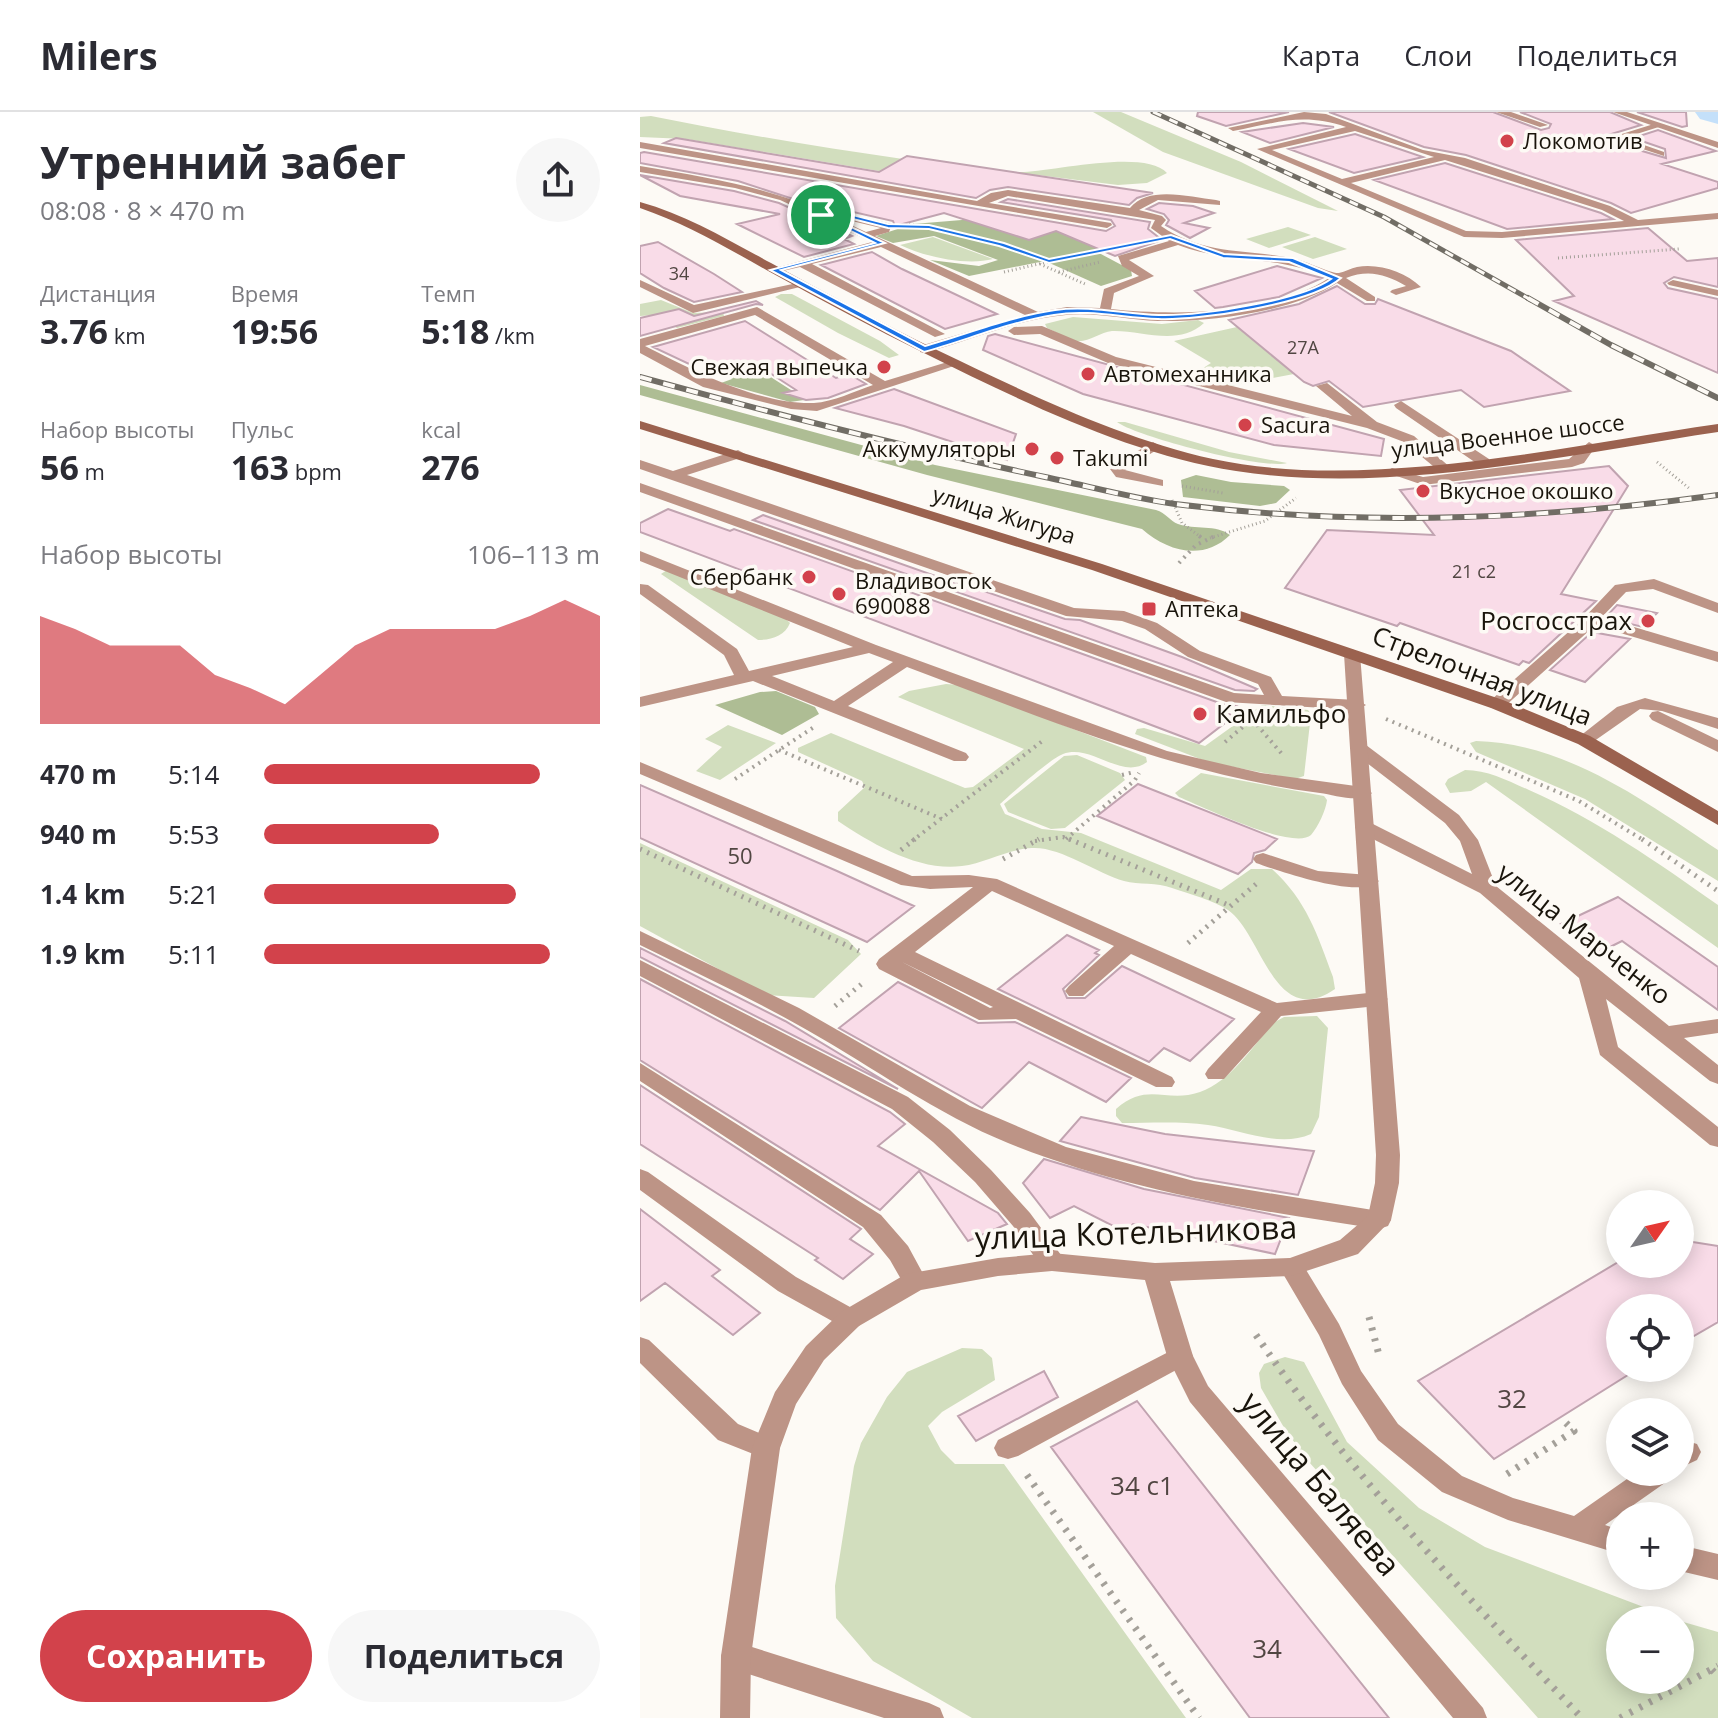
<!DOCTYPE html>
<html lang="ru">
<meta charset="utf-8">
<style>
body{margin:0;font-family:"Open Sans",sans-serif;background:#f7f7f7;color:#2b2b33;height:100vh;display:flex;flex-direction:column;font-size:30px;white-space:nowrap}
*{box-sizing:border-box;margin:0}
p{font-size:26px;color:#7c7c81}
.icon{flex:none;width:44px;height:44px;fill:none;stroke:currentColor;stroke-width:2;stroke-linecap:round;stroke-linejoin:round}
.map{position:relative;flex:1;overflow:hidden}
.details{display:flex;flex-direction:column;background:#fff;width:640px}
.details>*{flex:none}
.needle{width:52px;rotate:56deg}
.buttons{position:absolute;left:966px;top:1078px;display:grid;gap:16px}
.buttons a{display:grid;place-items:center;width:88px;height:88px;border-radius:50%;background:#fff;box-shadow:0 4px 20px #0003;font-size:40px}
.pin{position:absolute;display:grid;place-items:center;width:68px;height:68px;color:#fff;margin:-34px;border:4px solid #fff;border-radius:50%;box-shadow:0 2px 8px #0007}
.round{display:grid;place-items:center;flex:none;width:84px;height:84px;border-radius:42px;background:#f7f7f7}
.headline{display:flex;align-items:center;justify-content:space-between;height:136px;padding:0 40px}
h1{font-size:44px;font-weight:700;line-height:60px}
.stats{display:grid;grid-template-columns:repeat(3,1fr);gap:12px;height:136px;padding:8px 40px}
.stats div{display:grid;align-content:center}
.stats b{font-size:34px;font-weight:700}
.stats small{font-size:22px;font-weight:400}
.stats p{font-size:22px}
.chart{height:224px;padding:16px 40px}
.chart p{display:flex;justify-content:space-between}
.chart svg{width:100%;height:144px;margin-top:8px;fill:#d2424b;opacity:.7}
.cta{display:flex;gap:16px;margin-top:auto;padding:16px 40px}
.cta a{flex:1;height:92px;border-radius:48px;background:#d2424b;color:#fff;font-size:32px;font-weight:700;line-height:92px;text-align:center}
.cta a+a{background:#f7f7f7;color:#2b2b33}
ul{padding:0 40px;list-style:none;font-size:26px}
li{display:grid;grid-template-columns:128px 96px 1fr;align-items:center;height:60px}
li i{height:20px;border-radius:10px;background:#d2424b}
header{display:flex;align-items:center;gap:48px;box-sizing:border-box;height:112px;padding:0 40px;background:#fff;border-bottom:2px solid #e1e1e2}
header strong{font-size:38px}
nav{display:flex;gap:44px;margin-inline-start:auto;font-size:28px}
main{display:flex;flex:1;min-height:0}
.map>svg:first-child{display:block}
.green{fill:#d2debe}
.forest{fill:#aebd94}
.lines{fill:none;stroke-linecap:round;stroke-linejoin:round}
.river{fill:#c4e0fa;fill-rule:evenodd}
.building{fill:#f9dce8;stroke:#c1a3b0;stroke-width:2}
.path-far3{stroke:#a4a099;stroke-width:3;stroke-dasharray:1 3;stroke-linecap:butt}
.path-far2{stroke:#a4a099;stroke-width:4;stroke-dasharray:2 5;stroke-linecap:butt}
.path-far1{stroke:#a4a099;stroke-width:5;stroke-dasharray:2 6;stroke-linecap:butt}
.path{stroke:#a4a099;stroke-width:7;stroke-dasharray:3 8;stroke-linecap:butt}
.service{fill:#bd9486;fill-rule:evenodd}
.minor{fill:#bd9486;fill-rule:evenodd}
.secondary{fill:#9b624f;fill-rule:evenodd}
.rail-far1-casing{stroke:#716d65;stroke-width:5}
.rail-casing{stroke:#716d65;stroke-width:6}
.rail-far1{stroke:#fdfaf5;stroke-width:3;stroke-dasharray:9;stroke-linecap:butt}
.rail{stroke:#fdfaf5;stroke-width:4;stroke-dasharray:12;stroke-linecap:butt}
.route{fill:#1a73e8;stroke:#fff;stroke-width:2;fill-rule:evenodd}
.poi-dot{fill:#d2424b;stroke:#fdfaf5;stroke-width:3}
.labels{text-anchor:middle;stroke-width:7;stroke-linejoin:round;paint-order:stroke}
.far-number-label{font-size:18px;fill:#514642}
.far-poi-label{font-size:22px;fill:#19140b;stroke:#fdfaf5;text-anchor:start}
.far-street-label{font-size:22px;fill:#19140b;stroke:#fdfaf5}
.number-label{font-size:22px;fill:#514642}
.poi-label{font-size:26px;fill:#19140b;stroke:#fdfaf5;text-anchor:end}
.street-label{font-size:26px;fill:#19140b;stroke:#fdfaf5}
.near-number-label{font-size:26px;fill:#514642}
.near-street-label{font-size:32px;fill:#19140b;stroke:#fdfaf5}
</style>
<header>
<strong>Milers</strong>
<nav><a>Карта</a><a>Слои</a><a>Поделиться</a></nav>
</header>
<main>
<section class="details">
<div class="headline"><div><h1>Утренний забег</h1><p>08:08 · 8 × 470 m</p></div><a class="round"><svg class="icon" aria-label="share" viewBox="0 0 24 24"><path d="M12 15V3M7 8l5-5 5 5M5 13v7h14v-7"/></svg></a></div>
<div class="stats">
<div><p>Дистанция</p><b>3.76<small> km</small></b></div>
<div><p>Время</p><b>19:56</b></div>
<div><p>Темп</p><b>5:18<small> /km</small></b></div>
</div>
<div class="stats">
<div><p>Набор высоты</p><b>56<small> m</small></b></div>
<div><p>Пульс</p><b>163<small> bpm</small></b></div>
<div><p>kcal</p><b>276</b></div>
</div>
<div class="chart"><p><span>Набор высоты</span>106–113 m</p>
<svg viewBox="0 0 160 44" preserveAspectRatio="none"><path d="M0 44V11L10 15L20 20L30 20L40 20L50 29L60 33L70 38L80 29L90 20L100 15L110 15L120 15L130 15L140 11L150 6L160 11V44z"/></svg>
</div>
<ul>
<li><b>470 m</b>5:14<i style="width:82%"></i></li>
<li><b>940 m</b>5:53<i style="width:52%"></i></li>
<li><b>1.4 km</b>5:21<i style="width:75%"></i></li>
<li><b>1.9 km</b>5:11<i style="width:85%"></i></li>
</ul>
<div class="cta"><a>Сохранить</a><a>Поделиться</a></div>
</section>
<div class="map">
<svg width="1078" height="1606" viewBox="0 0 1078 1606">
<rect width="100%" height="100%" fill="#fdfaf5"/>
<path class="green" d="M453,0H481L601,50L698,99L678,96L523,40Z
M11,4C95,21 179,35 263,47C303,52 344,61 384,60C415,59 505,37 527,61L507,71L478,73L397,63L293,68L46,27L0,25V5Z
M648,115L671,123L629,136L606,127Z
M293,125L353,147C327,154 285,145 260,133Z
M675,125L707,137L673,147L642,135Z
M141,182H152L240,229L259,243L249,246L198,221L135,185Z
M21,188L53,201L83,200L84,204L37,216L15,203L0,204V192Z
M433,205L522,212L558,208L564,211C538,235 502,218 472,219C460,220 448,231 436,229C426,226 416,220 407,216L405,212Z
M597,215L654,262L590,274L551,264L571,251L534,229Z
M477,310H485L589,340L647,351C625,358 497,325 477,310Z
M27,458L146,507L150,511C145,524 131,528 118,528L21,462Z
M306,572L319,573L506,645L507,650C482,669 451,631 423,642C410,647 372,681 360,692L365,702L402,717L441,721L581,778L611,757H632C667,789 677,822 693,865L695,877C634,919 622,821 588,798C573,788 549,782 532,776C517,770 499,773 484,769C457,761 419,734 392,736C368,737 345,751 322,754C280,760 232,732 198,709V700L225,675L222,669L158,640V636L191,621L325,676L333,675L384,637L258,585L269,579Z
M622,593L668,598L671,602L664,664L655,667L568,650L495,622L497,617L504,616L565,634Z
M88,613L136,631L80,668L56,659L82,635L65,627Z
M836,629C926,631 1006,690 1078,738V769L945,687L836,640L830,631Z
M437,643L480,661L485,668L425,716L411,717L368,700L364,692L424,644Z
M825,658C848,658 868,669 889,678C957,708 1017,750 1078,793V836L846,670L831,679L810,681L805,672L808,667Z
M561,661L684,684L687,688C686,698 678,715 671,723C653,739 561,694 539,685L535,681Z
M0,731L208,828L221,842L174,886L126,883L0,814Z
M677,904L688,916L679,1005L671,1022C639,1036 602,1018 568,1013C540,1009 510,1011 482,1011L476,1004V997C508,969 526,992 560,980C591,969 612,935 633,911L644,905Z
M322,1236L342,1237L352,1246L355,1268L302,1300L288,1314L301,1338L315,1352H364L546,1606H332L233,1549L196,1506L195,1474L214,1354L221,1331L247,1285L267,1260Z
M645,1245L664,1250L707,1330L779,1396L845,1435L1038,1508H980V1568H1040V1509L1078,1520V1606H898L669,1350L646,1319L621,1276L619,1261L624,1252Z"/>
<path class="forest" d="M334,107L455,124L459,141L491,158L492,164L461,174L405,149L329,164L290,148L339,154L358,148L294,124L253,131L236,124L273,112Z
M104,248L162,285L164,288L150,290L81,271L92,267L88,262L101,258L93,252Z
M0,273L295,353L516,398C526,401 530,409 538,412C555,418 576,412 590,423C564,449 528,440 502,417L287,363L0,283Z
M556,363L591,370L644,374L650,378L636,391L620,394L543,385L541,368Z
M136,579L175,595L179,602L142,623L75,593L120,580Z"/>
<g class="lines">
<path class="river" d="M1055,0H1078V12L1060,7Z"/>
</g>
<path class="building" d="M558,0H649L586,14L557,4Z
M689,0H853L901,18L909,16L911,12L880,0H970L1001,13L968,23V29L1026,46L1025,37L993,26L1018,18L1076,39L1022,52L1078,70V76L991,101L971,91L826,43L784,35Z
M997,0H1046L1047,14L1042,15Z
M663,11L694,15L630,31L602,20Z
M715,22L783,45L714,61L649,37Z
M36,26L239,60L267,44L513,81L497,86L489,93L368,75L350,78L336,86L24,31Z
M4,40L466,119L475,114L471,108L361,90L368,87L510,110L508,117L522,128L475,144L416,119L389,128L304,101L255,114L253,109L196,96L190,99L98,69L0,51V41Z
M805,51L961,101L973,107L867,117L734,68Z
M0,63L94,79L139,91L212,124L204,127L214,132L164,145L97,112L140,102L40,84Z
M519,91L553,94L574,101L544,111L569,116L550,126L526,113L529,108L524,102L507,97Z
M1008,116L1047,149L1078,146V175L1034,165L1024,171L1028,176L1078,187V261L914,189L934,184L876,128Z
M18,130L74,162L102,180L54,190L24,176L0,161V134Z
M232,140L262,157L357,202L305,217L181,153Z
M637,154L682,166L639,185L583,195L575,196L555,179Z
M697,174L725,192H735L738,187L871,239L930,279L844,295L821,278L723,295L689,269L673,274L664,270L589,208L659,192Z
M116,189L123,193L116,192L0,224V206L39,197L54,204Z
M105,209L196,266L209,262L226,272L188,286L166,288L143,281L156,278L116,252L84,261L64,248L49,252L13,235Z
M355,222L744,327L741,344L634,333L443,282L343,238L348,224Z
M254,277L376,322L367,348L264,314L195,296Z
M969,354L988,374L921,482L956,489L889,551L883,549L879,553L760,511L757,514L645,476L687,418L794,423L760,378Z
M28,397L90,419L94,417L585,593L596,594L586,601L594,604L559,631L0,420V411Z
M123,403L332,477L335,476L425,507L440,508L542,545L617,577L614,579L595,578L113,408Z
M977,493L1017,501L1003,515L965,506Z
M952,520L990,527L945,570L910,558Z
M498,672L637,727L625,738L614,741L612,750L598,762L457,704Z
M0,673L197,759L274,794L227,830L0,726Z
M978,785L1078,855V898L982,829L960,840L921,812Z
M427,823L459,838L455,841L459,843L423,877L427,886H445L482,854L594,907L550,949L524,936L509,950L358,877Z
M0,836L145,909L258,977L0,845Z
M0,867L250,1000L265,1012L238,1034L358,1101L367,1112L328,1129L279,1059L240,1098L0,948Z
M258,870L338,911L375,910L491,966L466,990L389,950L342,996L199,916Z
M0,973L221,1117L210,1127L233,1142L203,1167L175,1148L178,1146L0,1032Z
M441,1005L525,1022L674,1039L658,1083L555,1066L420,1029Z
M404,1047L504,1077L649,1106L635,1142L493,1112L485,1120L434,1094L410,1106L383,1071Z
M0,1097L80,1158L72,1164L120,1201L93,1223L25,1171L0,1189Z
M1040,1128L1078,1134V1210L1040,1232V1196H980V1256H999L854,1347L778,1269L980,1149V1152H1040Z
M404,1259L418,1285L336,1329L318,1304Z
M497,1289L640,1470L749,1606H610L411,1335Z"/>
<g class="lines">
<path class="path-far3" d="M269,112L361,133L406,148
M918,146L1039,137
M400,152L445,172
M364,160L459,138
M419,160L460,150
M1017,350L1050,377
M542,374L583,381
M532,388L542,411L562,426
M570,426L625,409L656,386"/>
<path class="path-far2" d="M559,424L562,426
M539,451L556,433L575,424
M746,607L939,689L1005,729
M617,613L642,642
M585,630L605,613
M139,638L302,707
M482,663L494,660
M95,667L174,615
M426,727L495,668L499,661
M272,729L405,627
M395,729L423,725L434,729"/>
<path class="path-far1" d="M429,727L591,794
M1002,727L1078,779
M0,737L219,839
M261,738L275,727
M363,747L399,727
M548,831L616,772
M195,894L224,870"/>
<path class="path" d="M729,1205L739,1243
M616,1223C711,1363 826,1484 942,1606
M867,1362L934,1319L921,1306
M387,1363L559,1606
M1072,1558L1078,1564
M980,1606L1078,1554"/>
<path class="service" d="M664,0L686,2L783,38L825,46L970,94L998,108L1078,101V107L862,126L824,125L617,37L706,15C663,0 636,11 593,19L588,16ZM715,19L794,45L702,67L632,38ZM805,48L962,98L984,109L862,120L826,119L711,71Z
M856,0H871L908,13L900,15Z
M1017,11L1025,13L984,26L1024,40V44L969,26Z
M0,30L337,89L351,81L368,78L490,96C508,73 550,85 576,88L580,89V93L518,88L499,98L522,104L526,108L521,114C564,143 603,137 652,146C664,148 691,162 699,161C705,160 711,156 717,155C739,151 765,160 781,175L756,183L750,180L752,178L766,174C746,162 728,157 706,166L735,185V189H727L697,171C653,200 570,210 518,209C487,208 457,200 426,203C377,207 332,228 284,241L280,240V234L385,203L241,135L172,152L305,222L295,225L160,155L134,161L128,158L232,130L140,88L95,76L0,60V54C69,66 126,74 191,103L195,99L252,112L249,120L235,124L398,200L427,195L460,196L464,177L499,164L482,154L478,144L529,129L511,116L515,108L368,84L349,91L471,111L472,113L467,116L0,36ZM194,105H195L241,116L226,120ZM538,133C587,152 641,143 689,166C632,203 536,204 471,197L474,181L514,164L489,148Z
M0,168L54,193L162,170L168,173L53,201L0,175Z
M1033,168L1078,178V184L1029,173L1027,171Z
M117,195L245,269L314,248L320,252L177,299L151,297L63,275L0,241V227ZM115,203L233,273C215,279 193,290 174,291C119,293 52,258 5,234Z
M402,214L476,245L712,304L676,274L687,271L737,310L774,324L811,356L799,359L764,330L727,316L468,251L400,222L374,223L368,219L374,215Z
M761,289L849,347V353H839L756,296L754,293Z
M513,330L520,334L518,337L485,358L523,368V374L476,365L470,357L472,354Z
M949,330L956,334L944,351L932,355L783,373L745,360L752,356L783,365L929,347Z
M98,338L105,342L103,345L47,363L434,496L484,499L517,511L560,539L631,565L642,584L717,588L726,593L717,598L586,590L0,380V371L594,581L624,583L618,572L548,545L505,517L482,509L426,504L0,357V348L33,359Z
M0,439L236,533L527,639L621,661L723,675L732,681C722,692 694,683 680,681C536,662 403,606 267,555L208,594L326,641L329,645L326,649H314L113,569L0,595V585L94,563L84,543L0,482V472L8,473L97,537L109,559L213,535L0,449ZM229,541L253,550L194,589L132,564Z
M1014,467L1078,491V501L1013,477L986,480L959,508L984,512L1078,540V550L977,520L951,517L863,596H851L848,592L851,588L941,509L975,473Z
M1005,586L1078,606V617L1022,599L1000,597L950,632L944,633L935,628L977,595Z
M1018,599L1078,628V640L1012,608L1009,604L1012,600Z
M720,632L726,633L819,703L838,728L856,774L1029,914L1078,907V921L1044,926L1078,953V972L1070,969L966,887L978,935L1078,1015V1035L1070,1033L960,943L939,866L840,781L717,719L715,715L717,711H731L832,762L820,729L805,711L714,641L711,637Z
M0,650L272,764L329,763L357,767L637,891L737,880L748,887L737,894L641,904L584,967H568L565,962L568,957L621,900L491,842L443,884H429L425,879L429,874L474,834L352,779L275,840L532,965L535,970L532,975H516L376,907L339,908L239,857L236,852L239,847L333,775L290,777L261,773L0,662ZM262,850L353,895L350,896Z
M623,741L678,759L729,763L739,769C721,788 639,759 616,751L613,747L616,743Z
M0,819L159,896L330,994L426,1035L554,1069L739,1099L748,1102L751,1108L748,1114L739,1117C613,1098 487,1079 368,1031C297,1002 234,956 167,918C113,887 56,861 0,833Z
M0,848L268,985L310,1018L351,1058L390,1101L421,1143L424,1150L421,1157L412,1159L403,1157L373,1114L335,1070L293,1030L252,997L0,864Z
M0,951L241,1103L268,1134L287,1169L284,1176L275,1179L266,1176L250,1148L223,1115L0,969Z
M0,1057L8,1060L156,1165L219,1200L223,1207L219,1214L210,1217L201,1214L138,1179L0,1078Z
M651,1146L660,1148L699,1212L721,1259L758,1312L822,1364L873,1386L934,1404L997,1360H1033L1029,1368L965,1413L980,1418V1442L868,1408L802,1380L738,1328L702,1272L679,1223L639,1155L642,1148Z
M0,1225L9,1228L98,1312L136,1328L140,1336L136,1344L126,1347L78,1328L0,1251Z
M540,1234L549,1237L553,1244L549,1251L378,1344L368,1347L358,1344L354,1336L358,1328Z
M1047,1329L1057,1332L1061,1340L1057,1348L1040,1356V1331Z
M1040,1433L1078,1442V1468L1040,1459Z
M96,1530L289,1591L300,1596L304,1606H244L96,1558L85,1554L81,1544L85,1534Z"/>
<path class="minor" d="M973,0H987L1078,30V36Z
M712,537L720,542L760,1043L759,1071L751,1108L718,1142L651,1164L530,1169L553,1244L568,1274L843,1596L847,1606H813L550,1290L527,1244L505,1168L412,1159L358,1164L281,1178L219,1214L184,1248L156,1292L140,1336L111,1544L110,1606H80L81,1544L112,1336L135,1280L166,1234L201,1200L266,1162L358,1146L412,1141L515,1151L650,1146L700,1128L728,1104L735,1071L736,1043L704,542Z"/>
<path class="secondary" d="M0,90C47,103 88,128 131,151C186,181 241,211 297,238C385,280 478,326 573,347C725,380 925,334 1078,312V320C924,343 752,383 596,359C491,343 381,289 286,242C233,216 181,188 130,160C87,136 47,112 0,96Z
M0,309L462,452L863,588L950,624L1078,699V713L938,632L851,596L452,458L0,317Z"/>
<g class="rail-far1-casing">
<path id="rail-far1" d="M513,0L744,105L891,188"/>
</g>
<g class="rail-casing">
<path id="rail" d="M888,186L971,233L1078,286
M0,265C134,302 269,336 405,365C448,374 491,386 535,392C716,415 898,408 1078,383"/>
</g>
<use href="#rail-far1" class="rail-far1"/>
<use href="#rail" class="rail"/>
</g>
<path class="route" d="M201,100L248,112L289,113L364,131L409,147L531,123L584,142L653,146L701,166C672,192 557,209 518,207C483,206 448,197 414,203C370,210 327,228 284,240L130,158L235,131L178,103ZM201,104L248,116L289,117L359,134L409,151L530,127L583,146L649,150L691,167C660,189 559,204 519,203C484,202 450,193 415,198C372,204 327,222 285,234L141,158L245,131L190,105Z"/>
<g class="poi-dot">
<circle cx="867" cy="29" r="8"/>
<circle cx="244" cy="255" r="8"/>
<circle cx="448" cy="262" r="8"/>
<circle cx="605" cy="313" r="8"/>
<circle cx="392" cy="337" r="8"/>
<circle cx="417" cy="346" r="8"/>
<circle cx="783" cy="379" r="8"/>
<circle cx="169" cy="465" r="8"/>
<circle cx="199" cy="482" r="8"/>
<rect x="501" y="489" width="16" height="16" rx="4"/>
<circle cx="1008" cy="509" r="8"/>
<circle cx="560" cy="602" r="8"/>
</g>
<g class="labels">
<g class="far-number-label">
<text x="39" y="168">34</text>
<text x="663" y="242">27А</text>
<text x="834" y="466">21 с2</text>
</g>
<g class="far-poi-label">
<text x="883" y="37">Локомотив</text>
<text x="228" y="263" text-anchor="end">Свежая выпечка</text>
<text x="464" y="270">Автомеханника</text>
<text x="621" y="321">Sacura</text>
<text x="376" y="345" text-anchor="end">Аккумуляторы</text>
<text x="433" y="354">Takumi</text>
<text x="799" y="387">Вкусное окошко</text>
<text x="153" y="473" text-anchor="end">Сбербанк</text>
<text x="215" y="477">Владивосток<tspan x="215" dy="25">690088</tspan></text>
<text x="525" y="505">Аптека</text>
</g>
<g class="far-street-label">
<text transform="translate(868 324) rotate(-7)" y="8">улица Военное шоссе</text>
<text transform="translate(364 403) rotate(17)" y="8">улица Жигура</text>
</g>
<g class="number-label">
<text x="100" y="752">50</text>
</g>
<g class="poi-label">
<text x="992" y="518">Росгосстрах</text>
<text x="576" y="611" text-anchor="start">Камильфо</text>
</g>
<g class="street-label">
<text transform="translate(842 564) rotate(21)" y="9">Стрелочная улица</text>
<text transform="translate(944 822) rotate(38)" y="9">улица Марченко</text>
</g>
<g class="near-number-label">
<text x="872" y="1296">32</text>
<text x="502" y="1383">34 с1</text>
<text x="627" y="1546">34</text>
</g>
<g class="near-street-label">
<text transform="translate(496 1121) rotate(-2)" y="11">улица Котельникова</text>
<text transform="translate(680 1372) rotate(50)" y="11">улица Баляева</text>
</g>
</g>
</svg>
<div class="buttons">
<a><svg class="needle" viewBox="-14 -14 28 28"><path d="M0-13l5 13h-10z" fill="#e53935"/><path d="M0 13l5-13h-10z" fill="#7c7c81"/></svg></a>
<a><svg class="icon" aria-label="locate" viewBox="0 0 24 24"><circle cx="12" cy="12" r="6"/><path d="M12 2v4M12 18v4M2 12h4M18 12h4"/></svg></a>
<a><svg class="icon" aria-label="layers" viewBox="0 0 24 24"><path d="M12 4l9 5-9 5-9-5zM3 14l9 5 9-5"/></svg></a>
<a>+</a>
<a>−</a>
</div>
<div class="pin" style="left:181px;top:103px;background:#1e9e55"><svg class="icon" aria-label="arrive" viewBox="0 0 24 24"><path d="M6 21V4h12l-3 4 3 4H6"/></svg></div>
</div>
</main>
